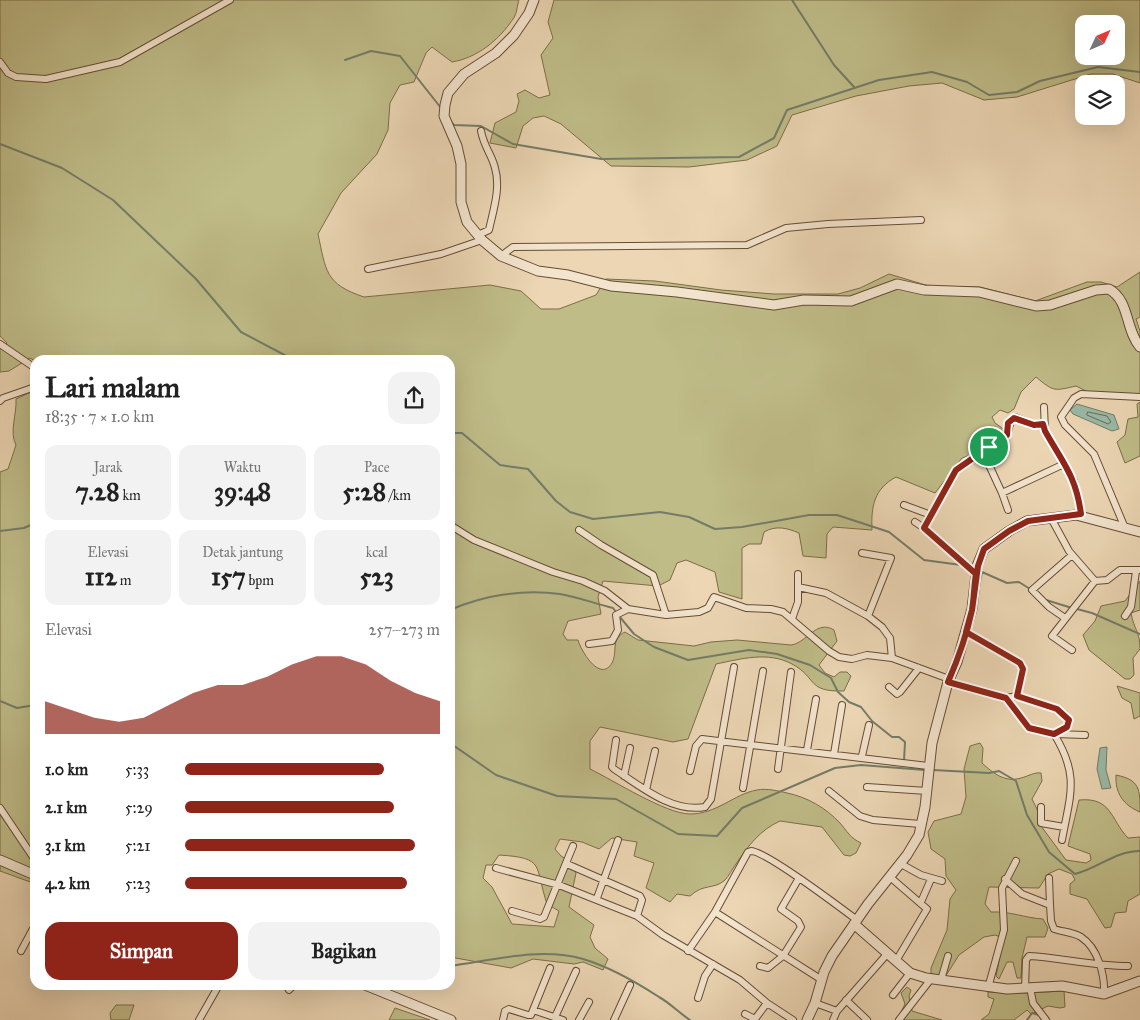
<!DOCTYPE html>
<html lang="id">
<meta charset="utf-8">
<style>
body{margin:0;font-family:"IM FELL Great Primer",serif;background:#f2f2f2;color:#222;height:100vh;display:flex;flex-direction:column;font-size:19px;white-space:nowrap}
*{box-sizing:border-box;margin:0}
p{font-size:16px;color:#767676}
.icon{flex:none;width:28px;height:28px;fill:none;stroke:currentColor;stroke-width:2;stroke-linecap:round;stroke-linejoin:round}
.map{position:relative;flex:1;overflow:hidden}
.details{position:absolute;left:30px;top:355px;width:425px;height:635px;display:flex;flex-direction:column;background:#fff;border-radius:15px;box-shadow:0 5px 20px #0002}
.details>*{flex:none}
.needle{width:32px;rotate:46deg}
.buttons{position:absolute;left:1075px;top:15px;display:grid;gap:10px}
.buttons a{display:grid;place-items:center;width:50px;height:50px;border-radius:10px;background:#fff;box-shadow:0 5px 20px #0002;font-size:25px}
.pin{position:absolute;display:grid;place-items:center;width:42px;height:42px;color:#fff;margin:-21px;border:2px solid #fff;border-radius:50%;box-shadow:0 1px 5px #0007}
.round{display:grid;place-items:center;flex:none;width:52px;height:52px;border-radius:15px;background:#f2f2f2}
.head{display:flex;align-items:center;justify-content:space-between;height:85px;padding:0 15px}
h1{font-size:28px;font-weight:700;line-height:38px}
.metrics{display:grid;grid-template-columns:repeat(3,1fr);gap:8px;height:85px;padding:5px 15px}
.metrics div{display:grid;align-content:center;border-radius:12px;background:#f2f2f2;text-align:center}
.metrics b{font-size:25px;font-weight:700}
.metrics small{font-size:14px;font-weight:400}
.metrics p{font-size:14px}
.chart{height:140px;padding:10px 15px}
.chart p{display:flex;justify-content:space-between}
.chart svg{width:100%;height:90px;margin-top:5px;fill:#8f2418;opacity:.7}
.primary-button{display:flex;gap:10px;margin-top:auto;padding:10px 15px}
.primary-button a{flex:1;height:58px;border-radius:15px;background:#8f2418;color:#fff;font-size:20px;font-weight:700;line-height:58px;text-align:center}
.primary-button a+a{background:#f2f2f2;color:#222}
ul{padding:0 15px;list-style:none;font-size:16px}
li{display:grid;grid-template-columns:80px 60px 1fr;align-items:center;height:38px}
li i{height:12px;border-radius:6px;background:#8f2418}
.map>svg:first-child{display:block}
.green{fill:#bfbc88;stroke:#7d6d48;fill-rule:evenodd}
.water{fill:#9abaa8;stroke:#747c68}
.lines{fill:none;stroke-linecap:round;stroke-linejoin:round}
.shore{stroke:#6a6c58;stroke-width:1}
.stream{stroke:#747c68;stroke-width:2}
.minor-casing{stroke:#674c34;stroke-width:8}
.tertiary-casing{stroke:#674c34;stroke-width:11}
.minor{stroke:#f3e4ce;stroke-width:6}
.tertiary{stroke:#f3e4ce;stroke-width:9}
.route-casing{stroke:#fff;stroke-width:10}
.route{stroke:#8f2418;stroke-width:6}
</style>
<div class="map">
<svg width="1140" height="1020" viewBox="0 0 1140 1020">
<rect width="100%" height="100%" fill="#ecd6b4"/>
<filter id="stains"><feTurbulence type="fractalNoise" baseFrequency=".004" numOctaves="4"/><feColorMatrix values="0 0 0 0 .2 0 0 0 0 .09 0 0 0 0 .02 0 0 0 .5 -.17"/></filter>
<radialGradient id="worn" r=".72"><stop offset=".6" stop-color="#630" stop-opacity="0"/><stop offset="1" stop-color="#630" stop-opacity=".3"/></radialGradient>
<path class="green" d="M0,0H519C517,6 517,14 513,19C499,40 477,58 452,62L432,47L426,53L414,82L400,85L390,103L388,130L377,154L341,193L318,234C326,271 325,284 364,297L490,285L521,291L541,309H559L596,295L606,279L655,281L721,290L774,294H838L860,288L889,274L929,286L980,287L1035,301L1087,282H1101L1117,287L1140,272V317L1136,319L1140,331V394L1088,392L1076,386C1054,391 1054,392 1036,377L1021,392L1014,409L1008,413L1000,410L992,417L995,423L1006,431L1004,443L994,448L998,458L987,468L973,454L962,458L935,493L896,477C874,489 871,506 872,530L833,527L827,534L826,558L803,556L799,533C787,528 776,525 764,532L761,544H749L742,548V599L719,592L715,572L686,560L677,563L670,580L658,586L603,581L598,597L601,614L568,621L563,634L567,640H578C581,651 600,683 612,663C618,652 610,639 625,632L638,640L694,646L711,642L737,640L791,645C807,643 816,619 834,630L837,641L819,665L825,673L834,677L840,672H847L851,676L844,691C806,692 818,678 792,664C768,651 741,659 716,664L688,739L673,742L600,727L590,741V769C613,780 666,814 690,814C717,814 734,794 757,790C766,788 779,791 787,793C807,797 826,808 840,823C847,831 850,838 861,843L856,853L850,856L844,855L822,827L780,821C760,830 748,846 736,864C732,869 729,876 725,880C714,890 704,883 690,896L677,894L670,902L646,888L654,863L634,856L637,842L612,838L599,849L582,842L560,839L555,849L561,856L571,862L576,873L569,907L594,925L590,937L595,948L608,959L603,970L583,962L574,964L533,959L511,968L450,957V360L35,361L30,358L9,371L0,372V348L7,343L0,336ZM499,855C546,858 534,865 547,904L559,911L554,927L512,924L492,887L483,878L486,865H492Z
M554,0H1140V83L1113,74H1091L1017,97L984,100L942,83L909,86L856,96L792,115L777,146L747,160L689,167L611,166L561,124L544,116L533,118L523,126L516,148L490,143L495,123L516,112L519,101L517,94L525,90L539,98L550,95L541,55L553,38L548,22ZM1084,24H1116V56H1084Z
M35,390V868L33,883L0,871V472L8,469L16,445C9,432 17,414 16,399Z
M1140,402V456L1125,463L1117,442L1125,435L1128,419L1138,417L1137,404Z
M1140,581V610L1131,613C1134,630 1140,631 1140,649L1133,658L1134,675L1130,679H1125L1089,650L1083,635L1095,621L1101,606L1125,601Z
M1117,686L1140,693V716L1134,719L1131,703L1122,698Z
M980,743L983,748L982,763C993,773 1005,783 1021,778C1029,776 1034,772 1041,773L1042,781L1032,799L1037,809L1041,826L1066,860L1086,863L1091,860L1090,854L1068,846L1079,800C1112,797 1110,819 1128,838L1140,837V894L1128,901L1126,912L1115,913L1111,927L1105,928L1087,899L1070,894V884L1075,880L1072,874L1059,869L1048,874L1039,888L989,887L985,904L991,912C1010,911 1025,918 1043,919L1048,928L1045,937H1027L1022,958L1021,978H1017L1013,962H1007L999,979L996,976L1003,942V938L995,935L984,937L959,955L947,974L936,977L931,974V968L947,930L950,899L956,890L946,876L945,859L931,849L928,832L934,821L961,814L966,797L964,769L970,746Z
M1116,775C1140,780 1140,789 1140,812C1123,805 1115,793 1116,775Z
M907,987L911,990L909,996L912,1011L942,1020H897L905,1004L901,993Z
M1064,991L1065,1007L1060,1008L1048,1006L1031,1014L1027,1010L1014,1020H981L989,1014L994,999L988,997V992L1025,993Z
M116,1005H134L129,1020H111L110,1013Z
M395,1008L430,1020H389Z"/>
<path class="water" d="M1077,404L1114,415L1119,429L1112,431L1073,414L1070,410Z
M1107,747L1106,770L1111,788L1102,789L1097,769L1100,748Z"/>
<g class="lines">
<path class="shore" d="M1088,412L1107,416L1111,422L1108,424L1087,415Z"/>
<path class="stream" d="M792,0L834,65L854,87
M345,60L371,51L400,56L441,108
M450,120L454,125L481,126L513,144L601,159L739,157L774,138L787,110L879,80L932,72L967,82L989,95L1017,92L1040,81L1098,67L1140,72
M0,144L62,168L113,200L196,279L241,332L294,360
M450,433H462L500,465L528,469L556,501L570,512L593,519L660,512L689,517L715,529L742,527L809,515H837L889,532L924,560L961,565
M0,531L24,528L35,523
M982,572L1007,583L1019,582L1030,589
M977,597L982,572L979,571
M1046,600L1072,608
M1077,609L1092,613L1140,634
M450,610C484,595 523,589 560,594C578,597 596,604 613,608L616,612
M619,616L634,634L654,647L688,660L749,650L777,654L810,665L831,678L838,692L849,702L861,707L872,721L892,737H899L905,742L904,761
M0,701L17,708L35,705
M450,743L496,775L557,796L616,799L678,834L717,836L742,808L835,768L861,765L925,770
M933,770L989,773L999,771L1016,781L1027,815L1049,852L1075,874C1099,868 1115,851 1140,851
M450,966C493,960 541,947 583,959C610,967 636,982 659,997C670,1003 679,1013 690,1020
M1027,1020L1032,1013L1039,1015"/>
<g class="minor-casing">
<path id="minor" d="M0,62L8,73L16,77L46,79L120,62L230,0
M478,235L489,230C493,211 501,188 495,168C492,155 484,147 481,131
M501,256L513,247L747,245L786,228L828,224L921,220
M368,269L441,254L482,240
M0,344L35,368
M0,401L3,398L35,387
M1044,407L1045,431L1074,481L1081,514
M983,452L1002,493L1064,464
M1002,493L1008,510
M904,505L931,515
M1051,518L1069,551L1095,581
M915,522L924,528
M450,525L474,540L553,572L583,581L605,591L628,609L666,615L699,612L708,608L714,597L746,608L771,609L783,612L829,651L839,657L852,659L867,655L892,658L949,679
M1125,528L1094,454L1065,425L1061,417L1074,398L1081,394L1140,397
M579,530L601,545L653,575L666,615
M862,553L891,558L868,616
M976,574L924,528L956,470L1005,437L1008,432L1011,420L1015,417L1034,425L1043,424
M798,587V574
M1125,616L1131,607L1136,571
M1065,618L1049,607L1032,590L1072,555
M792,619L798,602V587L826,593L868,616L882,627L890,638L892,658
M965,632L1021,663L1023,669L1017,696
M589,644L612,641L618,630L616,615L628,609
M1072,650L1052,636L1095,581L1107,580L1120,570H1140
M948,682L1006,698L1017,696L1051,707L1064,714L1069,723L1064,729L1054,734
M889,687L897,694L900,692L919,668
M1006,698L1029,728L1054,734C1080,776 1070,795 1062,840
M1055,734L1085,735
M616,740L612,767L614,769C640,786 672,813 705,807L711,799L734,667
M807,750L816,699
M834,754L842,705
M862,756L869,725
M778,769L791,672
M690,771L696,746L702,739L928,766
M624,776L630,748
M867,787L927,791
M743,788L763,671
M646,790L655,751
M829,791L860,816L873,820L920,824
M1041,807V823L1064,827
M0,808L35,860
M567,864L640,896L642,900L637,916
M901,864L921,875L942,881
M496,868L559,885L637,916L663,935L740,980L767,1003L793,1020
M890,877L927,909L896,961
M1049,878L1050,905
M1005,879L1022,894L1050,905L1051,921L1054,929C1063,932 1073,932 1081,937C1098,948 1105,975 1104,994
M597,898L618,840
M921,902L931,879
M512,911L540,919L544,917L573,846
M715,912L822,980
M21,951L35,925
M688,951L715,912L748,852L751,851C765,851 841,908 857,920
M760,966L768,968L783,956L801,927L798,921L781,909L799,878
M941,980L948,956
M1030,987L1033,1003L1046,1020
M988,988L1004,930L1002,888L1016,861
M1025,988L1026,960L1029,956C1062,958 1094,966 1128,966
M289,990L294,985
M893,995L910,973
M698,998L705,976L713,964
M846,1000L867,1020
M815,1003L837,1011L888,953
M533,1010L563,1020
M745,1014L755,1019L767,1003
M555,1017L576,971
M199,1020L219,985
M503,1020L505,1011L509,1009L528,1015H531L550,968
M579,1020L589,1002
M614,1020L630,985
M833,1020L837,1011
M899,1020L931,979"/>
</g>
<g class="tertiary-casing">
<path id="tertiary" d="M534,0L529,13L514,35L496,53L464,74L448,93L445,105L444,116L457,146L461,164V202L467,222L482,240L501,256L538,271L568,275L611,286L677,292L774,305L804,300L851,301L897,284L924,290L979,292L1036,306L1050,305L1096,290L1109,289C1130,301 1125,329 1140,347
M0,860L35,875
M854,924L910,973L926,978L1007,989L1062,986L1104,994L1140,981
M365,985L451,1020
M807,1020L815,1003L824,972L832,956L868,904L907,855L919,835L925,807L932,743L948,682L957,662L972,609L977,566L984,549L1009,531L1027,521L1076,515L1140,532"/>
</g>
<use href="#minor" class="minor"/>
<use href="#tertiary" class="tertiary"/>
</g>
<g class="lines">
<g class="route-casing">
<path id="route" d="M989,447L956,470L924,528L976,574C974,586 974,598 972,610C967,634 958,659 948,682L1006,698L1029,728L1054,734L1067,727L1069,720L1057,709L1017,696L1023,669L1020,663L966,632L972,610L978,566L984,549L1009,531L1028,521L1081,514C1076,476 1063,463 1045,431L1043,424L1034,425L1014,418L1008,423L1007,435L989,447"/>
</g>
<use href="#route" class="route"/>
</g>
<rect width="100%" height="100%" filter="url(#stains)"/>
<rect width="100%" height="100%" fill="url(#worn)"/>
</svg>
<div class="buttons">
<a><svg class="needle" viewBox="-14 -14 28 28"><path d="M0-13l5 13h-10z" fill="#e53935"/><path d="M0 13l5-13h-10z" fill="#767676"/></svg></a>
<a><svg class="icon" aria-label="layers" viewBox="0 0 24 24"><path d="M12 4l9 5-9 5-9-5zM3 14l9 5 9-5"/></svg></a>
</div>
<div class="pin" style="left:989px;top:447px;background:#1e9e55"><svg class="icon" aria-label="arrive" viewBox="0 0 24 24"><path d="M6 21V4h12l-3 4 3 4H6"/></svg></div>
<section class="details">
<div class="head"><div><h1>Lari malam</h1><p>18:35 · 7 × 1.0 km</p></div><a class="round"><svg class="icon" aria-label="share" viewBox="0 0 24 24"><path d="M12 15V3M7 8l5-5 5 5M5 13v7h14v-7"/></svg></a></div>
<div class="metrics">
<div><p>Jarak</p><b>7.28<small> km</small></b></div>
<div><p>Waktu</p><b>39:48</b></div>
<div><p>Pace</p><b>5:28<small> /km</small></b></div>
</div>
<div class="metrics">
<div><p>Elevasi</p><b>112<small> m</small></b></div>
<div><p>Detak jantung</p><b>157<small> bpm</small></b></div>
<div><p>kcal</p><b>523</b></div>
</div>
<div class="chart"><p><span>Elevasi</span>257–273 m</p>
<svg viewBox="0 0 160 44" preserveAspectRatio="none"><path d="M0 44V28L10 32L20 36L30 38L40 36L50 30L60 24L70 20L80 20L90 16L100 10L110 6L120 6L130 10L140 18L150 24L160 28V44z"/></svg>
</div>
<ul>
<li><b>1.0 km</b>5:33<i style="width:78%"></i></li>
<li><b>2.1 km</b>5:29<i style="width:82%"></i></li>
<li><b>3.1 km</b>5:21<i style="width:90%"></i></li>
<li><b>4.2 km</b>5:23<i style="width:87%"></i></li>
</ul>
<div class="primary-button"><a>Simpan</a><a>Bagikan</a></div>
</section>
</div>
